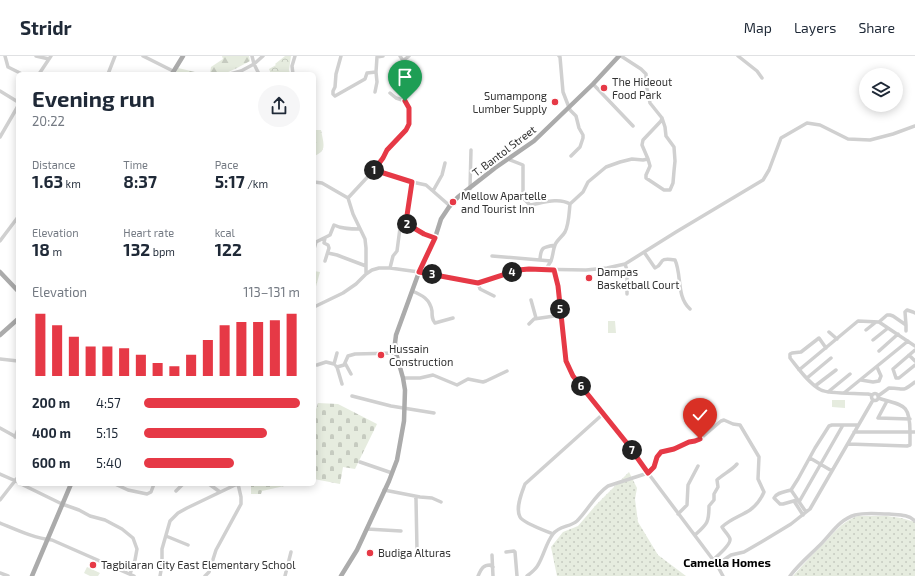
<!DOCTYPE html>
<meta charset="utf-8">
<style>
body{margin:0;font-family:"Exo 2",sans-serif;background:#f6f6f7;color:#1f2937;height:100vh;display:flex;flex-direction:column;font-size:15px;white-space:nowrap}
*{box-sizing:border-box;margin:0}
p{font-size:13px;color:#747a83}
.icon{flex:none;width:22px;height:22px;fill:none;stroke:currentColor;stroke-width:2;stroke-linecap:round;stroke-linejoin:round}
.map{position:relative;flex:1;overflow:hidden}
.panel{position:absolute;left:16px;top:16px;width:300px;height:414px;display:flex;flex-direction:column;background:#fff;border-radius:6px;box-shadow:0 2px 10px #0003}
.panel>*{flex:none}
.controls{position:absolute;left:859px;top:12px;display:grid;gap:8px}
.controls a{display:grid;place-items:center;width:44px;height:44px;border-radius:50%;background:#fff;box-shadow:0 2px 10px #0003;font-size:20px}
.pin{position:absolute;display:grid;place-items:center;width:34px;height:34px;color:#fff;margin:-41px -17px;border-radius:50% 50% 50% 0;rotate:-45deg;box-shadow:0 0 4px #0007}
.pin .icon{rotate:45deg}
.km{position:absolute;width:20px;height:20px;margin:-10px;border-radius:50%;background:#222;color:#fff;font-size:11px;line-height:20px;text-align:center}
.round{display:grid;place-items:center;flex:none;width:42px;height:42px;border-radius:21px;background:#f6f6f7}
.head{display:flex;align-items:center;justify-content:space-between;height:68px;padding:0 16px}
h1{font-size:22px;font-weight:700;line-height:30px}
.stats{display:grid;grid-template-columns:repeat(3,1fr);gap:6px;height:68px;padding:4px 16px}
.stats div{display:grid;align-content:center}
.stats b{font-size:17px;font-weight:700}
.stats small{font-size:11px;font-weight:400}
.stats p{font-size:11px}
.chart{height:112px;padding:8px 16px}
.chart p{display:flex;justify-content:space-between}
.chart svg{width:100%;height:72px;margin-top:4px;stroke:#e63946;stroke-width:6}
ul{padding:0 16px;list-style:none;font-size:13px}
li{display:grid;grid-template-columns:64px 48px 1fr;align-items:center;height:30px}
li i{height:10px;border-radius:5px;background:#e63946}
header{display:flex;align-items:center;gap:24px;box-sizing:border-box;height:56px;padding:0 20px;background:#fff;border-bottom:1px solid #e0e1e3}
header strong{font-size:19px}
nav{display:flex;gap:22px;margin-inline-start:auto;font-size:14px}
.map>svg:first-child{display:block}
.grass{fill:url(#grass-dots)}
.forest{fill:url(#forest-firs)}
.cemetery{fill:url(#cemetery-stones)}
.park{fill:url(#park-crowns)}
.pitch{fill:#e6ecdf}
.lines{fill:none;stroke-linecap:round;stroke-linejoin:round}
.minor{stroke:#d0d0d0;stroke-width:3.5}
.major{stroke:#ababab;stroke-width:4.5}
.route-casing{stroke:#fff;stroke-width:8}
.route{stroke:#e63946;stroke-width:5}
.poi-dot{fill:#e63946;stroke:#fff;stroke-width:1.5}
.labels{text-anchor:middle;stroke-width:4;stroke-linejoin:round;paint-order:stroke}
.poi-label{font-size:11px;fill:#333;stroke:#fff;text-anchor:start}
.street-label{font-size:11px;fill:#333;stroke:#fff}
.neighbourhood-label{font-size:12px;font-weight:bold;fill:#000;stroke:#fff}
</style>
<header>
<strong>Stridr</strong>
<nav><a>Map</a><a>Layers</a><a>Share</a></nav>
</header>
<div class="map">
<svg width="915" height="520" viewBox="0 0 915 520">
<defs>
<pattern id="grass-dots" width="8" height="8" patternUnits="userSpaceOnUse"><rect width="8" height="8" fill="#e6ecdf"/><path d="M2 2h.1M6 6h.1" fill="none" stroke="#c6cbc0" stroke-width="1.8" stroke-linecap="round"/></pattern>
<pattern id="forest-firs" width="22" height="20" patternUnits="userSpaceOnUse"><rect width="22" height="20" fill="#e6ecdf"/><path d="M5 1l3.5 6h-7zM16 11l3.5 6h-7z" fill="#c6cbc0"/></pattern>
<pattern id="cemetery-stones" width="16" height="16" patternUnits="userSpaceOnUse"><rect width="16" height="16" fill="#e6ecdf"/><path d="M2 7V4a2 2 0 0 1 4 0v3zM10 15v-3a2 2 0 0 1 4 0v3z" fill="#c6cbc0"/></pattern>
<pattern id="park-crowns" width="20" height="18" patternUnits="userSpaceOnUse"><rect width="20" height="18" fill="#e6ecdf"/><path d="M2 6a3 3 0 1 1 6 0M12 15a3 3 0 1 1 6 0" fill="none" stroke="#c6cbc0"/></pattern>
</defs>
<rect width="100%" height="100%" fill="#fff"/>
<path class="grass" d="M629,416L637,432L635,443L638,466L658,499L686,520H557L551,491L563,476L578,470L596,449Z
M858,460H887L901,462L915,466V520H793C804,507 816,495 828,483C837,473 845,464 858,460Z"/>
<path class="forest" d="M222,0H249L250,5L237,12L224,18H210L211,11L223,3Z
M178,12L195,16L196,18H175Z
M314,74H321C323,86 328,95 314,100Z
M314,215L320,216L315,234H314Z"/>
<path class="cemetery" d="M318,347L338,348L377,368L355,413L343,411L340,428L314,423V360Z
M247,428H293L262,435L261,438H251V430Z"/>
<path class="park" d="M285,0H291L289,14L290,18H271L269,13L276,9L275,8Z"/>
<path class="pitch" d="M608,265H615L616,277H608Z
M832,344H845V352L832,351Z
M87,511L100,517L98,520H90L84,517Z"/>
<g class="lines">
<path class="minor" d="M5,0L8,11L22,18
M36,0L49,3
M143,0L173,15
M252,0L254,8L259,18
M341,0L336,18L335,31L333,35V38L335,40L365,23L367,17L376,16L377,1L383,0
M400,0L402,3L404,4L409,0
M559,0L560,1L563,36L570,54L576,60L579,72L583,79V82L580,91L571,100
M621,0L641,13L646,18V28L650,47L662,62L665,71L666,80L674,91L675,105L674,115L673,127L670,134H664L646,122V119L650,110L648,103
M738,0L757,15L762,22
M39,18L51,0
M108,18L115,0
M230,18L241,15L254,8L263,0
M293,18L292,10L295,0
M593,28L633,70
M0,35L18,46
M375,36L377,26L376,16
M0,81L18,50
M508,103L523,109V142L530,149C542,147 559,141 570,148L583,136L588,126L606,111L620,106L632,103L643,104L648,103L642,89L643,84L661,65L662,62
M374,114L412,126L426,129L450,150
M314,126L322,127L348,142L353,158L365,183L366,192V218
M412,126L406,166L407,168L424,178L435,182
M470,133L471,94
M433,135L442,119L445,107
M348,142L374,114L383,102L387,94L406,74L409,68V52L407,48L405,45L396,42L390,37
M325,182L324,187L328,189L329,192L325,205
M0,185L18,161
M314,193L316,186L330,179L334,169C342,173 351,173 360,173
M644,196L655,212C665,208 656,201 675,204C682,219 676,240 690,253
M328,197L337,199L366,210
M492,200L551,205L546,213
M540,203C541,191 543,191 555,189
M551,205C553,200 553,194 555,189C557,184 562,181 565,176C569,168 569,157 570,148
M625,208L627,214V238
M390,212L393,200L397,195L400,172L406,164
M554,214L558,230L566,305L573,320L626,386L648,417L717,509L723,520
M478,227L480,233L494,240
M412,235C422,239 430,243 432,255C432,260 432,264 435,267L453,262
M531,244L536,262
M314,251L343,237L356,228L366,218L372,214L379,212H390L419,216L478,227L518,214L529,213L586,214L607,212L625,208L676,176L763,124L769,114L781,82L807,67L820,69L848,83L870,84L893,78L915,70
M879,266L887,259H890L893,260L906,269L905,256L907,254L913,256L915,257
M529,268L534,263L561,259
M906,269V275
M866,274L876,266
M829,276L837,283
M873,284L888,272
M826,292L819,282L801,296L792,297L790,298V302C798,312 809,328 821,334C828,338 858,337 868,338L872,339
M915,294L893,313L896,322H899L915,309
M879,295L898,278
M909,299L915,305
M0,303L18,305
M345,307L351,318
M317,309L326,306L334,308L337,297
M336,310L337,311L342,328
M337,311L344,309L348,300L355,298L396,297
M799,314L858,265L879,266L915,290
M403,322H420L433,319L457,329L468,323L483,326L486,325L507,315
M807,322L831,302
M861,324L873,326L879,325L881,320L877,311
M815,330L836,314
M828,336L850,318
M844,337L908,285
M871.5 341a3.5 3.5 0 1 1 7 0a3.5 3.5 0 1 1-7 0Z
M352,340L391,350L434,357
M878,340L889,332C905,332 901,337 915,326
M887,345L878,362L910,363
M0,372L18,382
M854,376H910C910,346 902,350 878,342
M15,381L18,373
M848,388L907,390L910,389V376H915
M810,402L832,415
M360,406L392,417
M0,418L18,426
M21,428L62,448L79,454L90,460L105,464L122,473L133,482L137,493L135,504L130,518
M115,428L128,434L147,438L151,436L154,428
M209,428L220,436
M384,434L420,441L432,442L441,446
M791,434L798,423L815,392L829,370L832,369H858
M176,435L183,428
M415,440L416,443L417,494
M0,444L18,421
M797,444L783,448H780L774,442C777,436 785,436 791,434L806,456
M794,445L803,459
M799,446L843,369
M678,458L687,449L688,429L698,410
M0,467C17,474 34,482 52,484L134,520
M367,473L401,475
M553,478C546,475 523,467 520,461C515,452 522,436 525,428L603,358
M695,479C707,468 709,467 709,450L714,444V438L718,431L717,424C723,418 731,415 737,408
M166,480L188,489
M506,496L514,495L515,496L517,520
M492,499L493,520
M717,509L728,501L731,499L744,496L763,485L791,468L810,453L873,344
M0,517L8,520
M160,520L162,509V493L170,465L178,457L187,452L235,429L238,428
M205,520L209,516L216,494L241,448V441L238,428
M285,520L291,496
M478,520C481,514 482,509 490,509L493,511
M527,520C531,517 536,513 538,509C544,499 546,487 553,478C559,470 570,471 577,465C588,454 595,439 608,430L648,417L654,411L659,397L674,393L689,386L695,385L700,383L721,365L724,364L733,368L740,369L759,401L758,423L764,436C761,443 757,449 750,454C741,460 730,463 722,471C724,475 729,479 730,483C731,489 717,500 713,504
M790,520C799,508 810,499 820,489C831,478 840,463 855,459C867,456 877,458 889,458C898,459 908,458 915,465"/>
<path class="major" d="M172,18L183,0
M0,216L18,235
M0,279L18,263
M32,520L71,428
M341,520L357,494L389,425L397,404L404,365L405,334L403,322L396,297L395,287L396,279L419,216L435,182L441,163L449,151L458,141L495,112L534,85L593,28L619,0"/>
</g>
<g class="lines">
<g class="route-casing">
<path id="route" d="M405,45L409,52V68L406,74L387,94L383,102L374,114L412,126L406,166L407,168L424,178L435,182L419,216L478,227L518,214L529,213L554,214L558,230L566,305L573,320L626,386L648,417L654,411L657,401L661,396L674,393L689,386L695,385L700,383"/>
</g>
<use href="#route" class="route"/>
</g>
<g class="poi-dot">
<circle cx="604" cy="32" r="4"/>
<circle cx="555" cy="46" r="4"/>
<circle cx="453" cy="146" r="4"/>
<circle cx="589" cy="222" r="4"/>
<circle cx="381" cy="299" r="4"/>
<circle cx="370" cy="497" r="4"/>
<circle cx="93" cy="509" r="4"/>
</g>
<g class="labels">
<g class="poi-label">
<text x="612" y="30">The Hideout<tspan x="612" dy="13">Food Park</tspan></text>
<text x="547" y="44" text-anchor="end">Sumampong<tspan x="547" dy="13">Lumber Supply</tspan></text>
<text x="461" y="144">Mellow Apartelle<tspan x="461" dy="13">and Tourist Inn</tspan></text>
<text x="597" y="220">Dampas<tspan x="597" dy="13">Basketball Court</tspan></text>
<text x="389" y="297">Hussain<tspan x="389" dy="13">Construction</tspan></text>
<text x="378" y="501">Budiga Alturas</text>
<text x="101" y="513">Tagbilaran City East Elementary School</text>
</g>
<g class="street-label">
<text transform="translate(504 95) rotate(-37)" y="4">T. Bantol Street</text>
</g>
<g class="neighbourhood-label">
<text x="727" y="511">Camella Homes</text>
</g>
</g>
</svg>
<div class="controls">
<a><svg class="icon" aria-label="layers" viewBox="0 0 24 24"><path d="M12 4l9 5-9 5-9-5zM3 14l9 5 9-5"/></svg></a>
</div>
<div class="pin" style="left:405px;top:45px;background:#1e9e55"><svg class="icon" aria-label="arrive" viewBox="0 0 24 24"><path d="M6 21V4h12l-3 4 3 4H6"/></svg></div>
<div class="pin" style="left:700px;top:383px;background:#d93025"><svg class="icon" aria-label="check" viewBox="0 0 24 24"><path d="M5 12l5 5 9-10"/></svg></div>
<b class="km" style="left:374px;top:114px">1</b>
<b class="km" style="left:407px;top:168px">2</b>
<b class="km" style="left:432px;top:218px">3</b>
<b class="km" style="left:512px;top:216px">4</b>
<b class="km" style="left:560px;top:253px">5</b>
<b class="km" style="left:581px;top:330px">6</b>
<b class="km" style="left:632px;top:394px">7</b>
<section class="panel">
<div class="head"><div><h1>Evening run</h1><p>20:22</p></div><a class="round"><svg class="icon" aria-label="share" viewBox="0 0 24 24"><path d="M12 15V3M7 8l5-5 5 5M5 13v7h14v-7"/></svg></a></div>
<div class="stats">
<div><p>Distance</p><b>1.63<small> km</small></b></div>
<div><p>Time</p><b>8:37</b></div>
<div><p>Pace</p><b>5:17<small> /km</small></b></div>
</div>
<div class="stats">
<div><p>Elevation</p><b>18<small> m</small></b></div>
<div><p>Heart rate</p><b>132<small> bpm</small></b></div>
<div><p>kcal</p><b>122</b></div>
</div>
<div class="chart"><p><span>Elevation</span>113–131 m</p>
<svg viewBox="0 0 160 44" preserveAspectRatio="none"><path d="M5 44V6M15 44V13M25 44V20M35 44V26M45 44V26M55 44V27M65 44V31M75 44V36M85 44V38M95 44V31M105 44V22M115 44V13M125 44V11M135 44V11M145 44V10M155 44V6"/></svg>
</div>
<ul>
<li><b>200 m</b>4:57<i style="width:100%"></i></li>
<li><b>400 m</b>5:15<i style="width:79%"></i></li>
<li><b>600 m</b>5:40<i style="width:58%"></i></li>
</ul>
</section>
</div>
